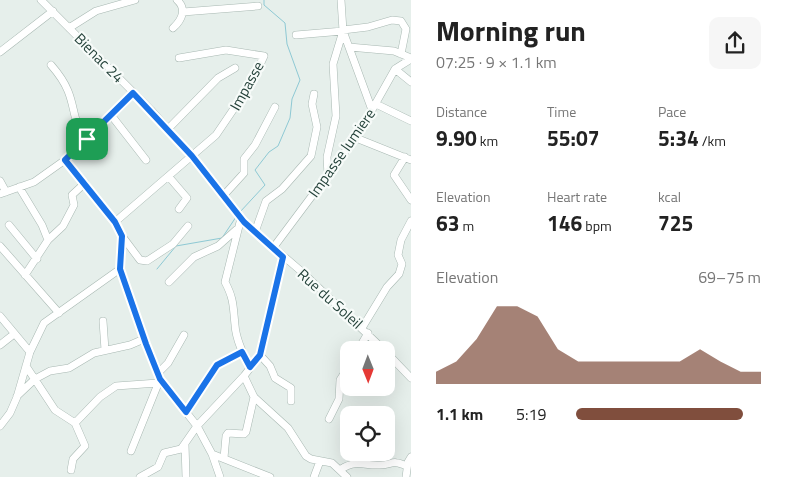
<!DOCTYPE html>
<meta charset="utf-8">
<style>
body{margin:0;font-family:"Titillium Web",sans-serif;background:#f6f6f6;color:#222;height:100vh;display:flex;flex-direction:column;font-size:19px;white-space:nowrap}
*{box-sizing:border-box;margin:0}
p{font-size:16px;color:#767676}
.icon{flex:none;width:28px;height:28px;fill:none;stroke:currentColor;stroke-width:2;stroke-linecap:round;stroke-linejoin:round}
.map{position:relative;flex:1;overflow:hidden}
.details{display:flex;flex-direction:column;background:#fff;width:375px}
.details>*{flex:none}
.needle{width:32px;rotate:179deg}
.fabs{position:absolute;left:340px;top:341px;display:grid;gap:10px}
.fabs a{display:grid;place-items:center;width:55px;height:55px;border-radius:10px;background:#fff;box-shadow:0 5px 20px #0002;font-size:25px}
.pin{position:absolute;display:grid;place-items:center;width:42px;height:42px;color:#fff;margin:-21px;border-radius:10px;box-shadow:0 2px 8px #0006}
.round{display:grid;place-items:center;flex:none;width:52px;height:52px;border-radius:10px;background:#f6f6f6}
.summary{display:flex;align-items:center;justify-content:space-between;height:85px;padding:0 25px}
h1{font-size:28px;font-weight:700;line-height:38px}
.stats{display:grid;grid-template-columns:repeat(3,1fr);gap:8px;height:85px;padding:5px 25px}
.stats div{display:grid;align-content:center}
.stats b{font-size:21px;font-weight:700}
.stats small{font-size:14px;font-weight:400}
.stats p{font-size:14px}
.chart{height:140px;padding:10px 25px}
.chart p{display:flex;justify-content:space-between}
.chart svg{width:100%;height:90px;margin-top:5px;fill:#804e3d;opacity:.7}
ul{padding:0 25px;list-style:none;font-size:16px}
li{display:grid;grid-template-columns:80px 60px 1fr;align-items:center;height:38px}
li i{height:12px;border-radius:6px;background:#804e3d}
main{display:flex;flex:1;min-height:0}
.map>svg:first-child{display:block}
.lines{fill:none;stroke-linecap:round;stroke-linejoin:round}
.stream{stroke:#8ec9d4;stroke-width:1}
.minor-casing{stroke:#a8b8b2;stroke-width:8}
.minor{stroke:#fff;stroke-width:7}
.route-casing{stroke:#fff;stroke-width:10}
.route{stroke:#1a73e8;stroke-width:6}
.labels{text-anchor:middle;stroke-width:4.5;stroke-linejoin:round;paint-order:stroke}
.street-label{font-size:15px;fill:#24423a;stroke:#f7fbf9}
</style>
<main>
<div class="map">
<svg width="411" height="477" viewBox="0 0 411 477">
<rect width="100%" height="100%" fill="#e6efeb"/>
<g class="lines">
<path class="stream" d="M240,212L265,185L255,170L269,152L278,146L290,118L292,99L300,80L287,44L285,23L264,5V0
M157,269L176,246L222,238L236,217"/>
<g class="minor-casing">
<path id="minor" d="M41,0L151,110L192,157L244,222L302,272L384,350
M183,12L258,6
M69,28L96,11L135,0
M173,28C182,20 187,9 177,0
M343,30L368,27L392,20L401,21L406,29L401,54
M296,35L343,31L341,0
M349,47L394,51L411,58
M0,52L53,11
M51,65C58,73 64,81 68,91C76,111 72,121 87,139
M395,69L411,82
M376,104L411,121
M111,115L146,160
M168,129L218,78L235,68
M356,138L411,160
M405,157L394,175L411,200
M65,160L115,222L122,236L120,269L146,344L160,379L197,426L212,454L220,477
M328,175L327,157L336,116L333,64L343,31L372,110
M169,177L187,198L179,209
M0,181L6,192
M19,187L42,225L48,240L25,275
M0,194L34,182L65,160L133,93
M224,195L244,173V159L255,145L275,107
M241,218L225,282C234,299 233,306 235,325C236,340 243,354 250,367
M115,222L216,135L252,82L264,56L226,50L179,58
M9,225L37,259
M255,232L266,201L282,189L311,156L317,127L312,104L314,94
M122,236L140,260L147,261L173,244L188,226
M48,240L63,226L74,205L72,195L85,183
M0,246L59,313
M273,248L359,133L395,69L411,59
M169,282L194,257L218,246L236,230
M0,316L30,352
M103,321L105,350
M362,328L387,287L399,274L402,264L398,255L401,240L411,221
M0,345L14,334
M358,350L368,333
M386,352L411,378
M260,355L270,366L275,378L291,388V401
M26,366L55,410L75,423
M158,373L168,363L184,335
M244,376L254,397L288,428L306,456L311,459L332,463L347,477
M17,396L35,379L50,371L69,368L94,353L130,345L144,339
M186,411L217,365L242,352
M329,419L339,399L340,380L349,366
M0,426L10,413L17,397L30,352L44,323L120,269
M185,444L186,477
M131,451L160,379
M212,454L270,477
M224,458L226,436L228,433L244,434L246,432L254,397
M341,469C358,459 363,466 380,465C394,465 390,459 407,466
M71,470L73,459L85,446L75,423L100,397L116,386L158,383
M140,477L158,467L164,453L181,449L197,426L244,376L260,355L283,257
M314,477L320,461
M406,477L408,462L411,457"/>
</g>
<use href="#minor" class="minor"/>
</g>
<g class="lines">
<g class="route-casing">
<path id="route" d="M133,93L192,156L244,222L283,257L260,355L250,367L242,352L217,365L186,412L160,379L146,344L120,269L122,236L115,222L65,160Z"/>
</g>
<use href="#route" class="route"/>
</g>
<g class="labels">
<g class="street-label">
<text transform="translate(99 58) rotate(45)" y="5">Bienac 24</text>
<text transform="translate(247 86) rotate(-61)" y="5">Impasse</text>
<text transform="translate(342 153) rotate(-55)" y="5">Impasse lumiere</text>
<text transform="translate(330 299) rotate(42)" y="5">Rue du Soleil</text>
</g>
</g>
</svg>
<div class="fabs">
<a><svg class="needle" viewBox="-14 -14 28 28"><path d="M0-13l5 13h-10z" fill="#e53935"/><path d="M0 13l5-13h-10z" fill="#767676"/></svg></a>
<a><svg class="icon" aria-label="locate" viewBox="0 0 24 24"><circle cx="12" cy="12" r="6"/><path d="M12 2v4M12 18v4M2 12h4M18 12h4"/></svg></a>
</div>
<div class="pin" style="left:87px;top:139px;background:#1e9e55"><svg class="icon" aria-label="arrive" viewBox="0 0 24 24"><path d="M6 21V4h12l-3 4 3 4H6"/></svg></div>
</div>
<section class="details">
<div class="summary"><div><h1>Morning run</h1><p>07:25 · 9 × 1.1 km</p></div><a class="round"><svg class="icon" aria-label="share" viewBox="0 0 24 24"><path d="M12 15V3M7 8l5-5 5 5M5 13v7h14v-7"/></svg></a></div>
<div class="stats">
<div><p>Distance</p><b>9.90<small> km</small></b></div>
<div><p>Time</p><b>55:07</b></div>
<div><p>Pace</p><b>5:34<small> /km</small></b></div>
</div>
<div class="stats">
<div><p>Elevation</p><b>63<small> m</small></b></div>
<div><p>Heart rate</p><b>146<small> bpm</small></b></div>
<div><p>kcal</p><b>725</b></div>
</div>
<div class="chart"><p><span>Elevation</span>69–75 m</p>
<svg viewBox="0 0 160 44" preserveAspectRatio="none"><path d="M0 44V38L10 33L20 22L30 6L40 6L50 11L60 27L70 33L80 33L90 33L100 33L110 33L120 33L130 27L140 33L150 38L160 38V44z"/></svg>
</div>
<ul>
<li><b>1.1 km</b>5:19<i style="width:90%"></i></li>
</ul>
</section>
</main>
